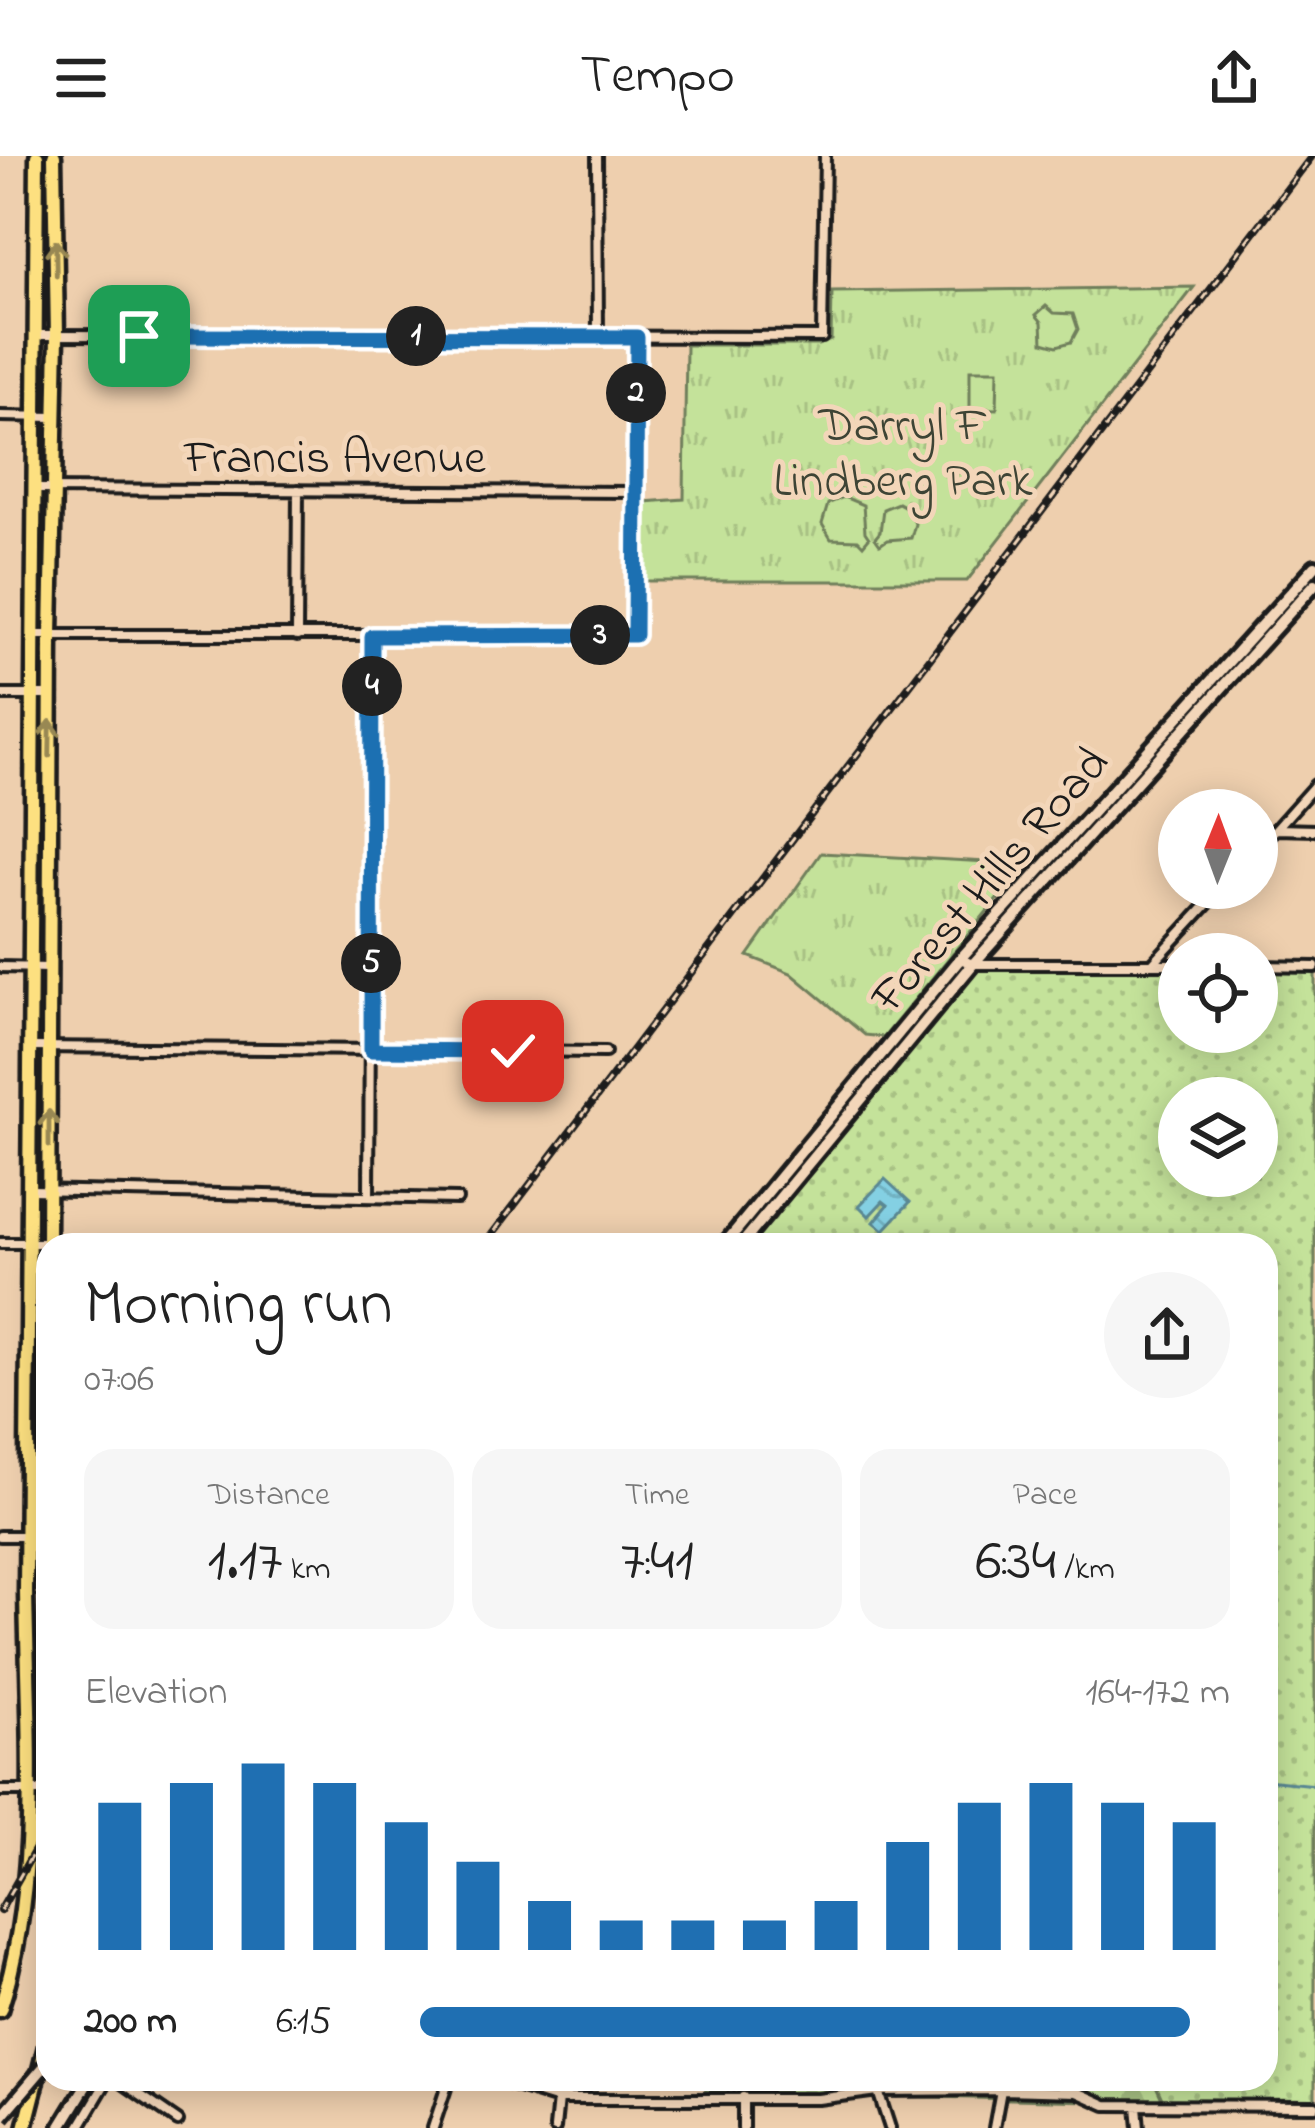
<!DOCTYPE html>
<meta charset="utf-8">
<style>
body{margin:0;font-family:"Indie Flower",sans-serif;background:#f6f6f6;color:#222;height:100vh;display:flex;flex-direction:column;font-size:45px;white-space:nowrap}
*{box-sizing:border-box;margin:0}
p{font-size:39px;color:#767676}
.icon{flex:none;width:66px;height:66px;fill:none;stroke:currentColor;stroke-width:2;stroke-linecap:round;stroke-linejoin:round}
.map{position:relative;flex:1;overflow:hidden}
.details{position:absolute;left:36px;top:1077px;width:1242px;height:858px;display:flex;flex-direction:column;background:#fff;border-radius:36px;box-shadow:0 6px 30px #0003}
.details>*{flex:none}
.needle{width:78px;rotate:1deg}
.tools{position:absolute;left:1158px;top:633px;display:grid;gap:24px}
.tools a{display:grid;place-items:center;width:120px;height:120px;border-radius:50%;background:#fff;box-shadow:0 6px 30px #0003;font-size:60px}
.pin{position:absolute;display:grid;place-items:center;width:102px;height:102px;color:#fff;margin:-51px;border-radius:24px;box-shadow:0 6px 18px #0006}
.km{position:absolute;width:60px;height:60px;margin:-30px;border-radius:50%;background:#222;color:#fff;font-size:33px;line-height:60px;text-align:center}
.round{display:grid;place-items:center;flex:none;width:126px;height:126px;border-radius:63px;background:#f6f6f6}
.head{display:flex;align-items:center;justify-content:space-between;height:204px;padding:0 48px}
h1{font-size:66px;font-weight:600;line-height:90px}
.figures{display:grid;grid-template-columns:repeat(3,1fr);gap:18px;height:204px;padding:12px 48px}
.figures div{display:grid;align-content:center;border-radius:30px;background:#f6f6f6;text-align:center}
.figures b{font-size:60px;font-weight:600}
.figures small{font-size:33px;font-weight:400}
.figures p{font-size:33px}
.chart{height:336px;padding:24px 48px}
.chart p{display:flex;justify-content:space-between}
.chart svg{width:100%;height:216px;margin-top:12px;stroke:#1f6fb2;stroke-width:6}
ul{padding:0 48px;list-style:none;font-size:39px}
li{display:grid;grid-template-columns:192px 144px 1fr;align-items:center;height:90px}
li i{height:30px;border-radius:15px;background:#1f6fb2}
header{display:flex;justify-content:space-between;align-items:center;height:156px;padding:0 48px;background:#fff;font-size:54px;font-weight:600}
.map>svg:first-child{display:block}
.grass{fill:url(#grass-dots);stroke:#707f5b;stroke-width:3;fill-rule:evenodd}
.forest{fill:url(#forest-firs);stroke:#707f5b;stroke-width:3}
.park{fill:url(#park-tufts);stroke:#707f5b;stroke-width:3}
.pitch{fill:#c4e29a;stroke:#707f5b;stroke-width:3}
.water{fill:url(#water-waves);stroke:#5a8893;stroke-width:3}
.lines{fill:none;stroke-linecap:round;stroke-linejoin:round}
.stream{stroke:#5a8893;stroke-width:3}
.street-casing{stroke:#1c1c1c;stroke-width:16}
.secondary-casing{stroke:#1c1c1c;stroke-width:20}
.primary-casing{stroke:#1c1c1c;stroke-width:21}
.street{stroke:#f3d6b9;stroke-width:8}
.secondary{stroke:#f3d6b9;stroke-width:10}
.primary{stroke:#fde080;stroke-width:12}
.rail-casing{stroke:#1c1c1c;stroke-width:8}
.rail{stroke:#f3d6b9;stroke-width:3;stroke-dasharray:9;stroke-linecap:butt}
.secondary-bridge-casing{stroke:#1c1c1c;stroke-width:20;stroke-linecap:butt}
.secondary-bridge{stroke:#f3d6b9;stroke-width:10}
.oneway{stroke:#988853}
.route-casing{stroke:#fff;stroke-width:24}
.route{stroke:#1f6fb2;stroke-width:15}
.labels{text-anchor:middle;stroke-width:10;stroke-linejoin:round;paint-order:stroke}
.park-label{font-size:48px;fill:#3e4435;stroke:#f3d6b9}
.street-label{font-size:48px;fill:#1c1c1c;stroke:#f3d6b9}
</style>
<header><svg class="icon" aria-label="menu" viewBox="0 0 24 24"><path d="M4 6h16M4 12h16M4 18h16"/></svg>Tempo<svg class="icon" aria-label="share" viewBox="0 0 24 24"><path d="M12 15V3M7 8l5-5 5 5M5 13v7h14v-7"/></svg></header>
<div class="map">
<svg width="1315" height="1972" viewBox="0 0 1315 1972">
<defs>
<pattern id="grass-dots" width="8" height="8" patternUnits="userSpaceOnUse" patternTransform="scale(3)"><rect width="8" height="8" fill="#c4e29a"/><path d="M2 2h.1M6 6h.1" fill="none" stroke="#a8c184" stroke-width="1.8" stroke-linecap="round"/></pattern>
<pattern id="forest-firs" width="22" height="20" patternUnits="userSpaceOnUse" patternTransform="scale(3)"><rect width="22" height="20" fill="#c4e29a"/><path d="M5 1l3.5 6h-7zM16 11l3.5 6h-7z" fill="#a8c184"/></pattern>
<pattern id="park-tufts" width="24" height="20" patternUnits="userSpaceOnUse" patternTransform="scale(3)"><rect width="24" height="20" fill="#c4e29a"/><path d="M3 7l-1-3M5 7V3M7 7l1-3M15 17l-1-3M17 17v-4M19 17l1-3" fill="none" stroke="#a8c184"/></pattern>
<pattern id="water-waves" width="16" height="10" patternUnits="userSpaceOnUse" patternTransform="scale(3)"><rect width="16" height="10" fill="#84d0e3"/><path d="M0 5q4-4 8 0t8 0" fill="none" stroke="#71b2c2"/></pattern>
</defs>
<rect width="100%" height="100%" fill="#eecfae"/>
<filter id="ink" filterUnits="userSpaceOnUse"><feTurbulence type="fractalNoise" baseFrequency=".00833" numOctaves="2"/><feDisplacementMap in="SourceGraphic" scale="24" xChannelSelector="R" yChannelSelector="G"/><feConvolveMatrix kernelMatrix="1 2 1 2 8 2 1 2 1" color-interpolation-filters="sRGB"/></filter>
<g filter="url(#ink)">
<path class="grass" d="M977,810L1179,812V876H1257V812L1315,813V1948L706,1935L705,1923H1266V1089H747ZM1179,942H1257V1020H1179Z"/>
<path class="forest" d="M705,1923H1153L1164,1947L706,1935Z"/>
<path class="park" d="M1194,131L967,425H644V346L684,343L686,189H818L831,184L832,136Z
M821,697L1026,708L884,881L865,879L791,817L748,800Z"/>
<path class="pitch" d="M1046,150L1054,157L1073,158L1078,173L1071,186L1057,190L1043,186L1042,166L1036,159Z
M970,214H998L997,253L970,252Z
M844,341L863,349L865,376L869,382L863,389L858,384L831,383L822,368L828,348Z
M898,347L911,354L915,368L911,382L887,384L880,389L875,382L880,376L883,353Z"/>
<path class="water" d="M885,1023L910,1046L884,1074L874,1066L888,1049L883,1045L869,1060L859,1050Z"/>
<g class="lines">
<path class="stream" d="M1266,1624L1315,1629"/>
<g class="street-casing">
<path id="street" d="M597,0L598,181
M35,179L822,181L825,0
M0,260L55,261
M35,333L634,336
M34,479H635L637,181
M297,480L298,334
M0,539H51
M1277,673L1315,674
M1257,694L1315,629
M960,803L973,808H1179
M1153,807L1222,732
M1257,810L1315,811
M0,811L49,812
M31,891L605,896
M30,1034L457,1043
M369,1038L372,480
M0,1087H48
M0,1380H27
M0,1635H48
M117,1923L178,1965
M493,1923L558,1943H818L878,1935L1001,1934L1077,1936L1106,1949L1315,1950
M878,1935L890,1972
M1137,1950L1139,1972
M79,1972L108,1923
M433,1972L449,1923
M555,1972L558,1943
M743,1972V1941
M994,1972L1001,1934"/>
</g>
<g class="secondary-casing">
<path id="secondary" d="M724,1089L960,803L1315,410
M741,1089L973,808L1315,428
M60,1972L90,1923"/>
</g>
<g class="primary-casing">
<path id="primary" d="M48,1089L51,479L57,180L54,0
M48,1118V1611
M0,1854C42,1726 28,1570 26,1436L37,0
M25,1972L48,1882V1856"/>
</g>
<use href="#street" class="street"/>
<use href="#secondary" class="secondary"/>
<use href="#primary" class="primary"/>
<g class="rail-casing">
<path id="rail" d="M484,1089L1312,0
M0,1755L48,1671"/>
</g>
<use href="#rail" class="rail"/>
<g class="secondary-bridge-casing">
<path id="secondary-bridge" d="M2,1960L48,1906"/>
</g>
<use href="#secondary-bridge" class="secondary-bridge"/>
</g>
<defs><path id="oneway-shaft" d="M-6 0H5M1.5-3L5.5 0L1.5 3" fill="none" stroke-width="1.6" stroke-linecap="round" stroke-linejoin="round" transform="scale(3)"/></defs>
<g class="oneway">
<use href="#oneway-shaft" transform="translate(56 102) rotate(-91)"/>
<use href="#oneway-shaft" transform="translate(50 582) rotate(-89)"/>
<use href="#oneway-shaft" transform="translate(49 972) rotate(-90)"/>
</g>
</g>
<g class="lines" filter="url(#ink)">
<g class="route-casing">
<path id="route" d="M139,180L637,181L635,479L372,480L371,894L513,895"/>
</g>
<use href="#route" class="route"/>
</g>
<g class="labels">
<g class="park-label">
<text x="903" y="284">Darryl F<tspan x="903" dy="55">Lindberg Park</tspan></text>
</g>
<g class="street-label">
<text x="335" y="316">Francis Avenue</text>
<text transform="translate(988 722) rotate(-49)" y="17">Forest Hills Road</text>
</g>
</g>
</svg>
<div class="tools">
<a><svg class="needle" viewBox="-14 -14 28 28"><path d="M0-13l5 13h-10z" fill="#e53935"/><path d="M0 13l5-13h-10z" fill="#767676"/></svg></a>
<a><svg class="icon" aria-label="locate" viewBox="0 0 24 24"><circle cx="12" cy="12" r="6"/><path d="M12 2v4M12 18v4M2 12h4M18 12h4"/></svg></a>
<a><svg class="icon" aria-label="layers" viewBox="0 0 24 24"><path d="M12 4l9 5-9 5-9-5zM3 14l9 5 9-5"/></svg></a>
</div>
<div class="pin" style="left:139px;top:180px;background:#1e9e55"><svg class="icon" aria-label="arrive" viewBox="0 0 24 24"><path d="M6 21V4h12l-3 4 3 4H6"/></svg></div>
<div class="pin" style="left:513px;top:895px;background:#d93025"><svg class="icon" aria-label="check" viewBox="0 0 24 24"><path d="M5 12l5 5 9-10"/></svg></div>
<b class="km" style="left:416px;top:180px">1</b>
<b class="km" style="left:636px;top:237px">2</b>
<b class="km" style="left:600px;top:479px">3</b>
<b class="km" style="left:372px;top:530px">4</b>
<b class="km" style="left:371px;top:807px">5</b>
<section class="details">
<div class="head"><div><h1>Morning run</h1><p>07:06</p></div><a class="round"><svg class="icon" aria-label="share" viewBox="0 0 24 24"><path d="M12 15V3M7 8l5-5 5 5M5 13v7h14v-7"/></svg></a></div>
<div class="figures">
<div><p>Distance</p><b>1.17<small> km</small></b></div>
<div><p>Time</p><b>7:41</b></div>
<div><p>Pace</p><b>6:34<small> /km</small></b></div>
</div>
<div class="chart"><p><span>Elevation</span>164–172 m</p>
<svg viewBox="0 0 160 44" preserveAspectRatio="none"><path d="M5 44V14M15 44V10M25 44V6M35 44V10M45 44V18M55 44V26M65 44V34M75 44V38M85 44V38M95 44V38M105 44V34M115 44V22M125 44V14M135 44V10M145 44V14M155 44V18"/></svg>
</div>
<ul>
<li><b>200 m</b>6:15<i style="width:95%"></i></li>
</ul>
</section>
</div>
